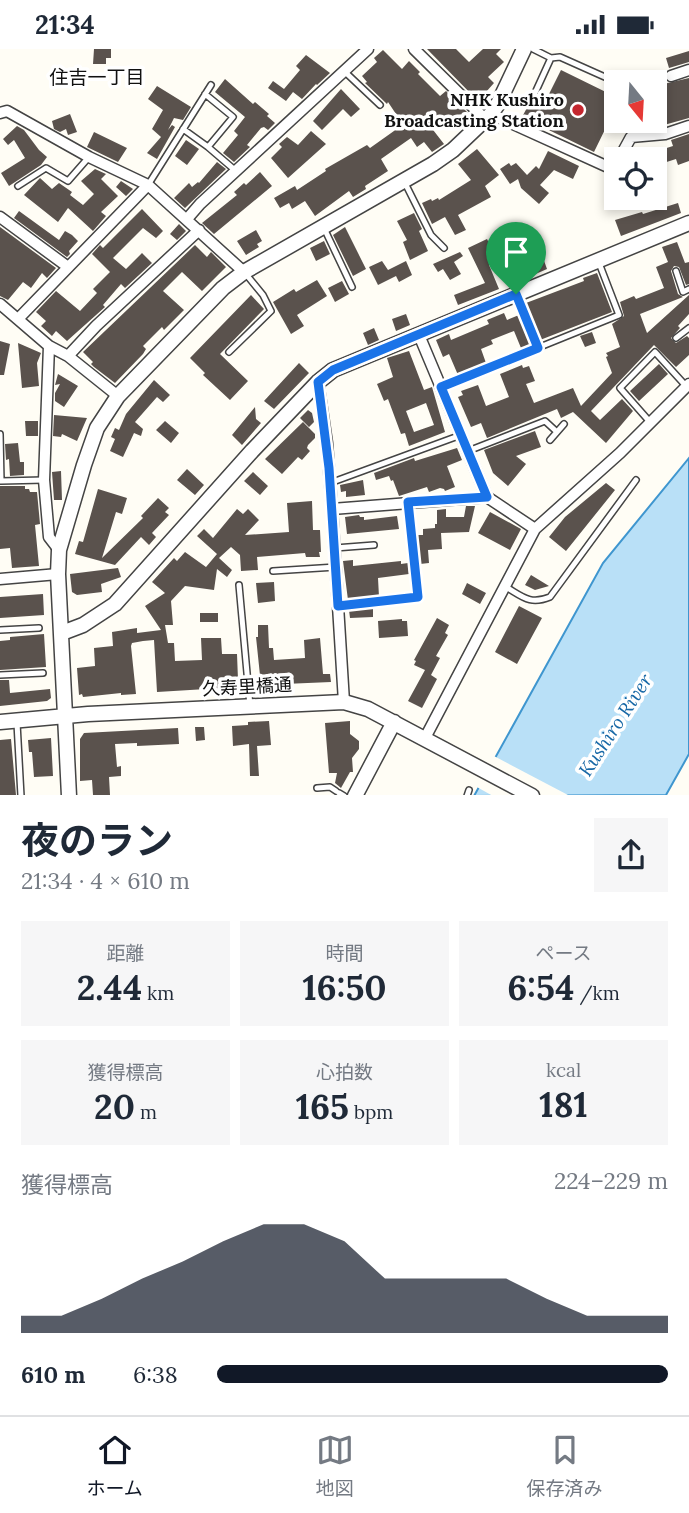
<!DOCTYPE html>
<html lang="ja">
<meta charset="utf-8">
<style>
body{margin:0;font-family:Lora,"Noto Sans JP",serif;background:#f6f6f7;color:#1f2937;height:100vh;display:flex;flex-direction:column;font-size:26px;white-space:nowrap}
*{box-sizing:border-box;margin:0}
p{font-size:23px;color:#747a83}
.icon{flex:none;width:38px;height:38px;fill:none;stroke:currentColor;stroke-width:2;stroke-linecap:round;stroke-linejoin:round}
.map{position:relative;height:746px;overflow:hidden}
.sheet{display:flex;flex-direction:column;background:#fff;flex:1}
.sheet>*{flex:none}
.needle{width:46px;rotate:162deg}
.buttons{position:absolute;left:604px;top:21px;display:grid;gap:14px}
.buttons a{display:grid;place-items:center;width:63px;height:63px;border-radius:0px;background:#fff;box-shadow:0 4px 10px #0003;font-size:35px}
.pin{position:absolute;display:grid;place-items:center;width:60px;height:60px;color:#fff;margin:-72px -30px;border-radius:50% 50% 50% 0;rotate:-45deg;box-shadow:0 0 7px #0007}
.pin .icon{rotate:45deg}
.round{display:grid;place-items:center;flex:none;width:74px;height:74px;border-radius:0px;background:#f6f6f7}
.head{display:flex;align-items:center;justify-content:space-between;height:119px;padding:0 21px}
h1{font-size:38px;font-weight:700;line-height:52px}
.stats{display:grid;grid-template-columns:repeat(3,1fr);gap:10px;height:119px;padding:7px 21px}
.stats div{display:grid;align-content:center;border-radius:0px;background:#f6f6f7;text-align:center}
.stats b{font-size:35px;font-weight:700}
.stats small{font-size:19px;font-weight:400}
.stats p{font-size:19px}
.chart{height:196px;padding:14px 21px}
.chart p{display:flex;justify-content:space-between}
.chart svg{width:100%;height:126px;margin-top:7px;fill:#111827;opacity:.7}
ul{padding:0 21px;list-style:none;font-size:23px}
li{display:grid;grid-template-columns:112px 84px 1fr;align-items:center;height:52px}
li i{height:18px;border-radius:9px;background:#111827}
.status{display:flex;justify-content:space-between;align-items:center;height:49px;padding:0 35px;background:#fff;direction:ltr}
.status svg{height:19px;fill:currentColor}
.tabs{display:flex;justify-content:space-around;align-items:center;height:98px;border-top:2px solid #e0e1e3;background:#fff;font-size:19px;color:#747a83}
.tabs a{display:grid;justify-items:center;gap:4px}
.tabs .active{color:#111827}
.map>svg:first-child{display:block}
.water{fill:#b9e0f7;stroke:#3f96cf;stroke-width:2}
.pier{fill:#fffdf5}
.building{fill:#5a524d;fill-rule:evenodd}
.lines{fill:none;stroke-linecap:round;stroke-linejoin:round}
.service-casing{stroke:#444;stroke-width:8}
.minor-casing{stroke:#444;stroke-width:13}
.tertiary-casing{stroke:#444;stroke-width:17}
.service{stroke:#fff;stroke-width:5}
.minor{stroke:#fff;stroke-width:10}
.tertiary{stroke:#fff;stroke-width:14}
.route-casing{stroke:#fff;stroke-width:14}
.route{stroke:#1a73e8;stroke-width:9}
.poi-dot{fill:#c4262e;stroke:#fff;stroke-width:2.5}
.labels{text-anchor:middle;stroke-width:7;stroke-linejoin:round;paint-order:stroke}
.poi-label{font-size:18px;font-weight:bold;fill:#111;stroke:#fff;text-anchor:end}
.street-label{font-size:18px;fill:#111;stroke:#fff}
.neighbourhood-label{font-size:19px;fill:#111;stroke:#fff}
.water-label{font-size:19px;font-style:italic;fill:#1768a6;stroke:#fff}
</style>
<div class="status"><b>21:34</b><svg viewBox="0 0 49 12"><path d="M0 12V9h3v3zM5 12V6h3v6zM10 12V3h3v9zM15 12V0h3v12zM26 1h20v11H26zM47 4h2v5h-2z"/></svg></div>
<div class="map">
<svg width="689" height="747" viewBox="0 0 689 747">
<rect width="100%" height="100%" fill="#fffdf5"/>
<path class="water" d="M689,409V705L666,746L474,747L603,514Z"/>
<path class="pier" d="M492,706L568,746L493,747L475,737Z"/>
<path class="building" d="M94,0H111V9H106V15H93Z
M427,0H456L469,13L483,0H501L496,5L504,13L488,28L494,34L478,52Z
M383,1L402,20L409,12L420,23L418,25L440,47L446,42L473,69L465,77L462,74L456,81L442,67L430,77L444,95L432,103L424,93L417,98L411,89L381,110L388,122L365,137L366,140L353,148L349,142L315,167L305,152L292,160L289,154L280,159L274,149L295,137L297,141L326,122L325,120L367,96L370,99L401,77L402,74L388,53L387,55L365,34L367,33L362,27L377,13L374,9Z
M689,2V13L669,19L666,9Z
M306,6L330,24L317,36L316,35L302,50L293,43L286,52L268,39L273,32L284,40L300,21L296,17Z
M561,21L616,48V58L594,103L522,68L528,57L533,59L541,45L547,49Z
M689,29V69L664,76L659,63L654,64V46L658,45L655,37Z
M225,30L253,55L255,53L269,65L267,67L275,74L268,81L264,78L261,79L247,96L250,98L234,113L223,104L238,86L234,82L245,68L215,43Z
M157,37L191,58L183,71L174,69L168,81L172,76L175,78L157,110L147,104L161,88L152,80L163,61L148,50Z
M341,40L360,60L351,68L343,60L322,81L313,72Z
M70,65L77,83L68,86L66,80L60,83L54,80L52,72Z
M630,72H644V79L630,80Z
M17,77L24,81L39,101L47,108L41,116L9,137L1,124L25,109L14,91L8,96L3,90Z
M311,82L326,95L288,129L271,109L282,98L279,95L287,88L298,96Z
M94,83L127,99L118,113L87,98Z
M689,85V112L678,116L676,110L654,117V103L673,97L671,91Z
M186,91L199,100L187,116L175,107Z
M477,100L499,126L485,137L491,148L458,166L466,181L455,186L445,168L432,175L422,154L431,150L432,152L438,149L439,151L471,131L458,115Z
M548,102L579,117L573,130L554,121L540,136L549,144L539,155L521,139L518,130L510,135L500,120L509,114L511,117L516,114L527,126L536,117L539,120Z
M217,113L226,120L185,159L174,149L189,134L192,138L198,133L199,134Z
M95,120L106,125L101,130L118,147L101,163L106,167L93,182L68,159L58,173L24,146L40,129L52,140L59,134L72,143L70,146L83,156L94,145L81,132Z
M260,123L272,137L214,185L202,174L237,146L234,143L244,134L246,136Z
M121,132L133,140L126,147L116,138Z
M678,154L681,164L621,187L615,171L642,163L643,165Z
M142,160L163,182L156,189L143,179L113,209L126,220L142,204L152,214L125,239L121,235L103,256L105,258L67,292L56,282L52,287L41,277L46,272L36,263L56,242L80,262L97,244L93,240L110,223L92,205L100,196L103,199Z
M19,162L59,191L65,182L72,186L78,192L69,202L70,205L67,208L14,169Z
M414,164L422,180L419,182L428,202L410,211L403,193L407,191L397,172Z
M179,175L186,182L177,191L170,185Z
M0,178L56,219L47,229L42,224L31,239L23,233L8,251L0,247Z
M345,178L366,220L353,227L333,186Z
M256,181L262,192L257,195L259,198L246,206L237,192Z
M487,190L490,196L502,191L506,200L495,207L497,213L489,216L499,240L458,256L454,246L485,234L468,199Z
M324,192L330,205L316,212L310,199Z
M677,193L685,214L689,213V235L686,236L679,218L674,217L671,222L678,245L683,248L640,265L647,284L689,246V265L678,277L680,279L671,289L676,294L687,287L689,289V306L676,318L654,296L591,362L600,371L622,350L633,362L606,394L573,363L561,369L557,360L487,389L481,374L471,378L458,348L463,346L461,342L478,336L486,357L509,348L500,325L522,316L523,319L529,317L535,332L526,335L534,354L573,339L581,357L612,324L606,308L608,307L606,304L620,298L612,275L624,267L620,253L634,247L636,250L664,239L656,218L668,213L662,198Z
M195,196L207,208L211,203L226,218L202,242L182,223L163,242L184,261L164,281L162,278L143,297L146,300L143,305L115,334L94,318L91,315L93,313L83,303Z
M460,203L463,207L454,213L461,225L450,231L443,220L438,223L433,215Z
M542,206L547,220L531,227L525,212Z
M382,212L388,221L406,212L412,226L399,233L396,227L378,236L369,218Z
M597,224L612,263L540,291L526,254L584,232L583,229Z
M317,231L327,247L297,266L304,277L291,285L273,253L294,240L296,243Z
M342,232L349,245L335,253L328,239Z
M251,246L264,260L220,305L248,332L230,351L203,326L205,324L190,309Z
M504,264L507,271L519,266L531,295L521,299L514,282L491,291L493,295L481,300L486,314L458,326L449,305L443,308L436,291L449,285L451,291L489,275L487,271Z
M406,265L410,276L396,282L392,270Z
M374,279L379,291L368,296L363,284Z
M592,283L596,294L585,298L580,287Z
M0,292L10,295L4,326H0Z
M18,294L41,304L37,314L39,337L22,339Z
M409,302L424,341L432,338L445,383L409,397L405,384L401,385L388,350L384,352L377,335L393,328L387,309ZM426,354L434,376L414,383L406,362Z
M299,314L309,324L274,360L264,352Z
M659,315L668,325L639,352L630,342Z
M58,325L78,337L64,358L55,352V344L60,335L55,336Z
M154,331L170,346L163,353L157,348L135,373L143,380L141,387L134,384L123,408L110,402L115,390L111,388L115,379L119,381L126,365Z
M255,358L256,370L261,374L242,396L232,386Z
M308,361L312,364L314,373L309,378L300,369Z
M54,366L87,369L77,392L62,385L61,388L53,387Z
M25,372H38V387H26Z
M165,372L179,384L171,394L156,381Z
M303,373L315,385V389L308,396L307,399L310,402L302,411L298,408L282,425L265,410Z
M535,382L541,398L516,407L526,415L508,437L493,424L484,401Z
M18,394L20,413H24V426L10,427L9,410L6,411L5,395Z
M457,399L462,411L447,417L455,438L445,442L444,440L440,439L429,443L427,438L399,447L393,431L391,432L389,427L376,431L374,424L414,409L415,412Z
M187,420L204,436L195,446L177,431Z
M61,422L62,451H54L52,423Z
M253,423L268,437L260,446L244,432Z
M363,431L365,446L346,448V442L341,443L340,436Z
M606,434L615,441L566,502L549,488L565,468Z
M0,437H25V440H29L30,443H37L40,475L35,476L39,517L12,519L10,499L0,500Z
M98,440L127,449L122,465L116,463L102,509L143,469L141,467L158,449L169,459L165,463L169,466L152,484L156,488L149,496L141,488L115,516L75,505L79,492L83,493Z
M312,452L313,481H320L321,503H319L320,508H306L305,504L257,508L258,521L241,522L240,506L231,498L219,509L232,521L227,528L217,520L214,541L185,537L171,552L173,576H165L168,594H174L175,612L202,611L201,589H221L222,605H237L238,631L223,632V639L157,643L154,591L143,592L132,594L131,597L136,645L121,646V644L83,648L82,645L79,646L77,619L95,617L94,599L113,597L112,583L137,579V584L161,581L145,557L165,544L152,533L174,509L177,512L185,503L206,518L217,505L197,487L204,480L213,489L237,460L243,465L248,460L259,471L245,486L289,483L287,454Z
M466,457H475L469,483L441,484L442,500L428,501L429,514L420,515L417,486H423V480L435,479V475H437V461L446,460V468H464Z
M490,463L521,480L510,501L478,484Z
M359,466L360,468H364V471L397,467L399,480L347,485L345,468Z
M353,511V517L401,512V515L408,514L409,525L378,529L379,548L348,551L343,512Z
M118,519L121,528L101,535L102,543L77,546L72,543L70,525Z
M531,526L549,537L535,541L525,536Z
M274,533L275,552L258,554L256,534Z
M467,534L486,544L480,555L462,545Z
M43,545L44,566L0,569V548Z
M519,557L542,569L517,615L495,603Z
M373,559V568L350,569L349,561Z
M200,564H218V573H200Z
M437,569L449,576L445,584L448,586L436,607L440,609L431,626L437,630L422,659L408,652L425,621L414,616L416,612L414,611Z
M402,570V572H407L408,587L379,589L378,572Z
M258,576H268L269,599H273L274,611L305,609L304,591L320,589L323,625H330L331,633L261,636L256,588H258Z
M44,585L46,618L0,621V592L10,591V588Z
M0,631H9L10,644L50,640L51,649L47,652L0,657Z
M269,672L271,696L257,697L259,727H250L249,695L233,697L232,677L248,676V673Z
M350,672V685L359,692V700L352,709L353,723H350L341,739L335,734L337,724H329L325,674Z
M195,678H204L205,691L196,692Z
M178,679L179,695L137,697V694L115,695L117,718L121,717V727L109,728L110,746H93L92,731L80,732V690L84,684Z
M51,689L53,727L34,728L32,703H29L28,691Z
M11,690L16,746H0V691Z"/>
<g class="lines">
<g class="service-casing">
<path id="service" d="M533,0L551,9L560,8L616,33
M344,22L380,56
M535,44L551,9
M205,45L233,68L208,98L236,122
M183,80L208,98
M405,134L431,186L444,199
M148,136L211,36
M18,137L46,119L68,132L89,108
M323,177L352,238
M676,222L683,243L689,240
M517,248L538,299
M676,289L689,279
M229,303L271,262L263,246L245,224
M441,338L619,266L599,214
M650,373L620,339L655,303L686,337
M0,385L1,432L44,431
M550,391L564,375
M468,402L545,372L557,383
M330,434L461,386
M335,499L374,496
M273,522L336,518
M239,536L250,657
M506,538C523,548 530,556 550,548L636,431
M338,557L418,549L408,453
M0,581L39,579
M0,626L43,624
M17,674L21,747
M317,739L330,738L336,742
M339,744L344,747
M467,747L469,741"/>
</g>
<g class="minor-casing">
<path id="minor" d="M414,0L485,70
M671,27L689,21
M0,64L7,62L89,108L148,136L244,223
M491,65L608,118L616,115
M619,110L631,88L665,85L689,77
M0,168L68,218
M187,170L200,155L368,0
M0,255L49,297L68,307L118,347
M18,270L148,136
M419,286L487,448L535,480
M49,297L44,431L49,488L59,501
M68,307L96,277L199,181
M318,333L327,394L332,460L344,653
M332,460L487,448
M0,530L58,525
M425,689L535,480L620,404L689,335"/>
</g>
<g class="tertiary-casing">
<path id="tertiary" d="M62,584L83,576L115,555L252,402L318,333L333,321L689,174
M0,673L88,665L344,653L368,660L532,747
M69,747L58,525L59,501L84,416L97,379L118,347L223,239L244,223L433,115L453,101L491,65L498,55L524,0
M355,747L394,673"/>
</g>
<use href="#service" class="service"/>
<use href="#minor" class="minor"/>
<use href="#tertiary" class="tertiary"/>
</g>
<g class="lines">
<g class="route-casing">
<path id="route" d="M516,245L538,299L441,338L487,448L408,453L418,548L338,557L329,419L318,333L333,321Z"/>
</g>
<use href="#route" class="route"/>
</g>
<circle class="poi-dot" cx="578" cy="61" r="7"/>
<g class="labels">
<g class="poi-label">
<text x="564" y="57">NHK Kushiro<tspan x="564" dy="21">Broadcasting Station</tspan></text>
</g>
<g class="street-label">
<text transform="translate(247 638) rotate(-3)" y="6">久寿里橋通</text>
</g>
<g class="neighbourhood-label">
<text x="97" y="35">住吉一丁目</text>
</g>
<g class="water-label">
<text transform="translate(615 676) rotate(-57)" y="7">Kushiro River</text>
</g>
</g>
</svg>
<div class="buttons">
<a><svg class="needle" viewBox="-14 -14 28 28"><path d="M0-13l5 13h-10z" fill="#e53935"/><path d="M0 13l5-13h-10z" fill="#747a83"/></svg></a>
<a><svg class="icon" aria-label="locate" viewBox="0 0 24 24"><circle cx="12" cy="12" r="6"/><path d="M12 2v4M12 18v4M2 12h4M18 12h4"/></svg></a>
</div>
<div class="pin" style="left:516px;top:245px;background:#1e9e55"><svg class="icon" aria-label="arrive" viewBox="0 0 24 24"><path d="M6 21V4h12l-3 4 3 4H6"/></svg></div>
</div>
<section class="sheet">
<div class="head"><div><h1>夜のラン</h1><p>21:34 · 4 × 610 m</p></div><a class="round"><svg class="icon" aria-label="share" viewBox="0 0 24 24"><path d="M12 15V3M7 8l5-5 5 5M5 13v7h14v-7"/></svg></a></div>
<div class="stats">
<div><p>距離</p><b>2.44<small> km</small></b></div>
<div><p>時間</p><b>16:50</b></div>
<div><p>ペース</p><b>6:54<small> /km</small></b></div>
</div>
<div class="stats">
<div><p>獲得標高</p><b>20<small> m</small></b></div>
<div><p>心拍数</p><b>165<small> bpm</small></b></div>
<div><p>kcal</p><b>181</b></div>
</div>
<div class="chart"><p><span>獲得標高</span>224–229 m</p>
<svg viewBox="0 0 160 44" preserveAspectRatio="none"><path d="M0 44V38L10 38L20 32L30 25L40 19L50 12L60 6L70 6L80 12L90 25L100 25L110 25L120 25L130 32L140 38L150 38L160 38V44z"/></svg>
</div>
<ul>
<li><b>610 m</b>6:38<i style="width:100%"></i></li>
</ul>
</section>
<nav class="tabs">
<a class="active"><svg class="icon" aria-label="home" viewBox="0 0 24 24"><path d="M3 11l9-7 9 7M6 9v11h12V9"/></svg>ホーム</a>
<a><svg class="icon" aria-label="map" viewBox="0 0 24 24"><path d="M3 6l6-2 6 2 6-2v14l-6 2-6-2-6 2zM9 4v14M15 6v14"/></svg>地図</a>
<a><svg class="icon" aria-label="saved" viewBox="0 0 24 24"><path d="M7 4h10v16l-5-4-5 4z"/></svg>保存済み</a>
</nav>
